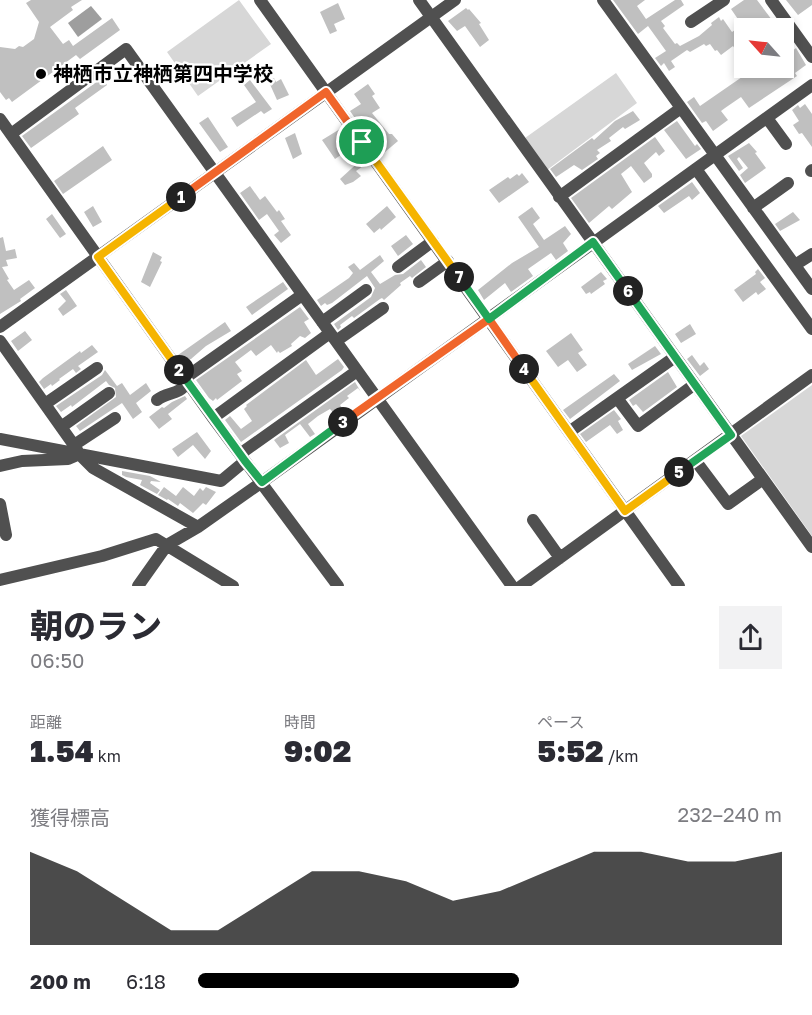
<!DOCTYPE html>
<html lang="ja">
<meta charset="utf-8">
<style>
body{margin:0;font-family:"Golos Text","Noto Sans JP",sans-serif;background:#f2f2f3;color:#2b2b33;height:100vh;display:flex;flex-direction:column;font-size:22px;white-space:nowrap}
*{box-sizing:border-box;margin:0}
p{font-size:20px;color:#7c7c81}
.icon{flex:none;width:33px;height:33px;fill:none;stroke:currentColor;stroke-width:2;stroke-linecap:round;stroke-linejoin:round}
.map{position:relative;height:586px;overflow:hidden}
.sheet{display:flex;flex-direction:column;background:#fff;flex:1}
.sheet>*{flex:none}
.needle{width:39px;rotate:297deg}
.buttons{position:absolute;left:734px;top:18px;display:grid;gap:12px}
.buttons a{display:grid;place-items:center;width:60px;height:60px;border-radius:0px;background:#fff;box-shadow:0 3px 9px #0003;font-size:30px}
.pin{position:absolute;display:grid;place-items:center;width:51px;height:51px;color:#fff;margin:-26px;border:3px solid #fff;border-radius:50%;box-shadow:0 2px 6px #0007}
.km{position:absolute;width:30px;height:30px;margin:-15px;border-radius:50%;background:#222;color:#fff;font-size:16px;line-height:30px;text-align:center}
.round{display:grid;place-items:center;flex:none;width:63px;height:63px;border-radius:0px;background:#f2f2f3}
.overview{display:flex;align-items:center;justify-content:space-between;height:102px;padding:0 30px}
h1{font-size:33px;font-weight:800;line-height:45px}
.metrics{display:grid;grid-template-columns:repeat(3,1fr);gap:9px;height:102px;padding:6px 30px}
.metrics div{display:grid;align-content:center}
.metrics b{font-size:30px;font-weight:800}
.metrics small{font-size:16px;font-weight:400}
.metrics p{font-size:16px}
.chart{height:168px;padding:12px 30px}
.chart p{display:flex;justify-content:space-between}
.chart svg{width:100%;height:108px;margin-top:6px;fill:#000;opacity:.7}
ul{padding:0 30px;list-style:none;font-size:20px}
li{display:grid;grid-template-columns:96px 72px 1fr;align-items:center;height:45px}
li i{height:15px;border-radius:8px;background:#000}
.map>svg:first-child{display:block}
.green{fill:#d7d7d7}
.water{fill:#9e9e9e}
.building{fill:#c0c0c0}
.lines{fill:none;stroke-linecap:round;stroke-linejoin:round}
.minor{stroke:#505050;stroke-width:12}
.split-1-casing{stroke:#fff;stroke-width:12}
.split-2-casing{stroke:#fff;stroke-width:12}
.split-3-casing{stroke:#fff;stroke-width:12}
.split-4-casing{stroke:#fff;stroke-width:12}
.split-5-casing{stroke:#fff;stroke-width:12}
.split-6-casing{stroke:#fff;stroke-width:12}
.split-7-casing{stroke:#fff;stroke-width:12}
.split-8-casing{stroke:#fff;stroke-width:12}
.split-1{stroke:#f0652b;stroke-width:8}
.split-2{stroke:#f5b400;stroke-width:8}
.split-3{stroke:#22a559;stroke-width:8}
.split-4{stroke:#f0652b;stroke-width:8}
.split-5{stroke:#f5b400;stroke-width:8}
.split-6{stroke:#22a559;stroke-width:8}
.split-7{stroke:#22a559;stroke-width:8}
.split-8{stroke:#f5b400;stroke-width:8}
.poi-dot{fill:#000;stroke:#fff;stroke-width:2}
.labels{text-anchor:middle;stroke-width:4.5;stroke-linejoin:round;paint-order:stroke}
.poi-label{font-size:20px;font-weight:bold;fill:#000;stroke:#fff;text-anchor:start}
</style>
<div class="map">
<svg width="812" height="586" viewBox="0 0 812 586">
<rect width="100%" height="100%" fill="#fff"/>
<path class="green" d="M239,0L271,44L198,96L167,52Z
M616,73L637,103L547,170L525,138Z
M812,385V536L741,436Z"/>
<path class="water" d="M91,6L102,19L78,37L68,23Z"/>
<path class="building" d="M31,0H82L71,7L73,10L50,27L63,44L69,40L73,46L112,18L120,30L80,59L76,55L12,102L9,98L6,100L0,92V47L15,49L19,46L23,47L34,39L39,22L26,3Z
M613,0H645L637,6L646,19L675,0H681L684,5L661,21L665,26L663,28L675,44L677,43L680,46L699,36L712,25L711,23L719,17L721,21L723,19L732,32L742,25L731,9L744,0H757L772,20L760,28H744V43L735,49L733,46L721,55L717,50L715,51L710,44L706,46L704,44L690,52L687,50L671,61L675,67L669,71L664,63L661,66L655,58L666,51L648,26L638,34Z
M786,0H812V5L798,15Z
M338,3L345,19L334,24L337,31L330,34L320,12Z
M466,8L468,10L469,9L481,23L479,24L489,40L480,47L465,26L457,31L448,21Z
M788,45L792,51L796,48L806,65L795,73L797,76L749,108L741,97L725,108L721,111L728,120L713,131L706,121L702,123L687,102L694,97L700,106L755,68H783V48Z
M102,78L107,85L75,108L79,114L31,148L22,136Z
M274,78L276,82L281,79L289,95L277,100L268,80Z
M250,80L272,109L264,114L261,111L237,127L231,118L256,102L244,85Z
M368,84L375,94L372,96L380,108L372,113L389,134H392L398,141L385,152L381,147L376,149L372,142L377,139L372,132L364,121L359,124L350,111L361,104L354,94Z
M805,104L812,114V147L802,133L799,134L793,125L799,121L792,110L798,105L800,108Z
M633,111L640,120L625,129L623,127L609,138L611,141L597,150L600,153L596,156L598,159L582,170L574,165L556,177L550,169L592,138L594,140L615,121Z
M208,117L228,147L220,152L199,123Z
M677,121L695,146L697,144L701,149L686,159L664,130Z
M340,129L351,148L335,159L322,140Z
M295,133L302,154L293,159L285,138Z
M655,137L665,151L659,156L656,152L644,163L652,174V177L644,183L631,166L621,174L632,192L612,209L609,206L589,223L571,198Z
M749,143L757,152L755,153L766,168L745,183L740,175L748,168L739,157L737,159L743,168L739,171L728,156Z
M103,146L112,160L63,194L54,181Z
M362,159L366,164L356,171L361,176L353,182L345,185L340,179Z
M522,173L529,182L499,203L489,190L508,177L510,179L517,174L519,176Z
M692,182L700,193L692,200L689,196L664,213L658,206Z
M250,186L260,200L265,196L277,212L279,210L285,219L281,221L291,235L281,243L274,235L279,231L267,214L259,220L240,193Z
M93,206L102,222L93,227L84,212Z
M387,206L396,217L381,230L380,228L374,233L366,224Z
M532,207L540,218L533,224L544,240L565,226L571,234L563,243L568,251L556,260L551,253L538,262L528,269L533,276L511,292L505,283L484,300L478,290L512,263L539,247L518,217Z
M793,212L800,220L780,231L775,224Z
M52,214L66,234L60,238L46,219Z
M406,235L413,244L398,256L391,246Z
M3,237L6,251L15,249L17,258L6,260L8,266L2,267L9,279L7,280L14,290L29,280L35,288L20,299L21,301L0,314V238Z
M153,252L162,257L160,261L162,262L150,287L141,282Z
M380,255L384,261L371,272L380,284L395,275L403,274L421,260L426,267L412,278L410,276L400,283L401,285L384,300L382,298L380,299L354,318L352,316L340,325L341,327L338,330L334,324L371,297L375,288L367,276L332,303L327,305L325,303L321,306L317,300L349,278L353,273L348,267L354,263L360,270Z
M758,269L765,278L760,282L766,289L758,295L756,292L743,302L734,290L756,274L755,272Z
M601,272L607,279L603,281L605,284L591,294L590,292L586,294L581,287Z
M283,282L288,289L252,315L246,307Z
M66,290L77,306L63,316L58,309L66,301L60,294Z
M300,307L309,319L304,322L311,333L305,338L300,336L291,344L292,346L280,353L278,351L277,353L271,345L256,356L251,350L235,362L242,371L237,374L242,381L217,400L216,398L213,401L209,398L196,380Z
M225,322L231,331L206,346L191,359L183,361L178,355Z
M690,324L696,334L681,343L675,334Z
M25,331L32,340L18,351L11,341Z
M571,333L583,350L578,353L587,365L577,372L568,360L558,367L546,351Z
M92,345L98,352L78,366L81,369L76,373L73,369L59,379L60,380L52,386L51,384L44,389L39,382L43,378L80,351L81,353Z
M655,346L661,354L632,370L628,364Z
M692,355L700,366L704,362L709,369L700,376L687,359Z
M338,359L344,367L342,370L241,442L225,420L230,416L241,429L252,421L244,409L247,406L246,405L306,360L316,375Z
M105,370L117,386L122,383L130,395L146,383L151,391L136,403L142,412L133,419L122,403L80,431L76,426L116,397L115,388L109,385L106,381L72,407L71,405L61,412L56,406L102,375Z
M668,372L677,387L643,412L636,404L633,406L629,400Z
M614,374L620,381L570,419L563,410Z
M355,382L361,392L358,388L347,396L349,398L340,405L345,412L337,417L330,409L318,416L308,424L315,434L310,437L300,424L285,435L289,443L280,448L274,440Z
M185,396L187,399L168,414L172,419L159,429L149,417L162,407L164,408L172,402Z
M614,410L621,419L618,421L623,430L617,434L610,425L586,442L580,434Z
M197,432L211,451L205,459L193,445L178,457L172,449Z
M122,471L150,476L161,482L151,481L150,483L160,490L157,494L140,485L142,480L126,477L122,475Z
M164,487L176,496L183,487L194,496L200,488L203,491L206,487L216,492L206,505L203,503L193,513L180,503L178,506L168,499L167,500L158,495Z"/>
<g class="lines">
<path class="minor" d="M260,0L679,586
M419,0L812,547
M603,0L812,289
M771,0L812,57
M691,22L724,0
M767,118L786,144
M0,119L213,418L338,586
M11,134L126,49L512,586
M696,169L812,329
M811,171L812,170
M559,197L681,108
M753,208L788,183
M795,265L812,254
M398,267L433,241
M419,282L448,261
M322,322L366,290
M0,327L455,0
M0,341L76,448L79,454L93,468L198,527
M336,341L383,308
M185,378L302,295
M617,398L638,426L695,384
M157,400C168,391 178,396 188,382
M45,404L97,368
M213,418L330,333
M61,427L109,393
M569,432L675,357
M0,439L221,481L245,461
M74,445L115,418
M240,454L357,371
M695,460L728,504L763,479
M0,466L22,461L68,459L75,456
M0,504L6,535
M533,520L560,558
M0,580L102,556L156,539L233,586
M138,586L167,545L198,527L262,482L812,85
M521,586L812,375"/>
</g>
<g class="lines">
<g class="split-1-casing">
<path id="split-1" d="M181,197L326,92L362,142"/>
</g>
<g class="split-2-casing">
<path id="split-2" d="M179,370L98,257L181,197"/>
</g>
<g class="split-3-casing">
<path id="split-3" d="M179,370L245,461L262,482L343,422"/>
</g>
<g class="split-4-casing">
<path id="split-4" d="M343,422L489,319L524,369"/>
</g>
<g class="split-5-casing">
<path id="split-5" d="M524,369L625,511L679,472"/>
</g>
<g class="split-6-casing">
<path id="split-6" d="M628,291L731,435L679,472"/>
</g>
<g class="split-7-casing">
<path id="split-7" d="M459,277L489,319L593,242L628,291"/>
</g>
<g class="split-8-casing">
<path id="split-8" d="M362,142L459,277"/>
</g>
<use href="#split-1" class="split-1"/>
<use href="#split-2" class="split-2"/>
<use href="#split-3" class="split-3"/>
<use href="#split-4" class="split-4"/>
<use href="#split-5" class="split-5"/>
<use href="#split-6" class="split-6"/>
<use href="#split-7" class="split-7"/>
<use href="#split-8" class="split-8"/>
</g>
<circle class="poi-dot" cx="41" cy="74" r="6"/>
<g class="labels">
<g class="poi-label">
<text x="53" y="81">神栖市立神栖第四中学校</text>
</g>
</g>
</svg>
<div class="buttons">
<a><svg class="needle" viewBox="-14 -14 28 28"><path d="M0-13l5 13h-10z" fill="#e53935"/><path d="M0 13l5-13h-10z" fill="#7c7c81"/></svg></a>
</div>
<div class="pin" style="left:362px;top:142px;background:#1e9e55"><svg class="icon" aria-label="arrive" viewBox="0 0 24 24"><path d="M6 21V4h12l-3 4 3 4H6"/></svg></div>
<b class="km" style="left:181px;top:197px">1</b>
<b class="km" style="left:179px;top:370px">2</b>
<b class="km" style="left:343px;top:422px">3</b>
<b class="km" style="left:524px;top:369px">4</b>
<b class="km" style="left:679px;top:472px">5</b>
<b class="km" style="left:628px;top:291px">6</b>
<b class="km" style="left:459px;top:277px">7</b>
</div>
<section class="sheet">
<div class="overview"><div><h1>朝のラン</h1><p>06:50</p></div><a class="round"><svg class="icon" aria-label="share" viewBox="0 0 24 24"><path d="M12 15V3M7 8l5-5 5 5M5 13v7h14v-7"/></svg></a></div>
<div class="metrics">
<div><p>距離</p><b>1.54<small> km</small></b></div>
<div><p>時間</p><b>9:02</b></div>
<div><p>ペース</p><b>5:52<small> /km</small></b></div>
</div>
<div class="chart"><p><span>獲得標高</span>232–240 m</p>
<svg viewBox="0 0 160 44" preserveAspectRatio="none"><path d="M0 44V6L10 14L20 26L30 38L40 38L50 26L60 14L70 14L80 18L90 26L100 22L110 14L120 6L130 6L140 10L150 10L160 6V44z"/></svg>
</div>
<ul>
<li><b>200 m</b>6:18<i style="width:55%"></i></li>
</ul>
</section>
